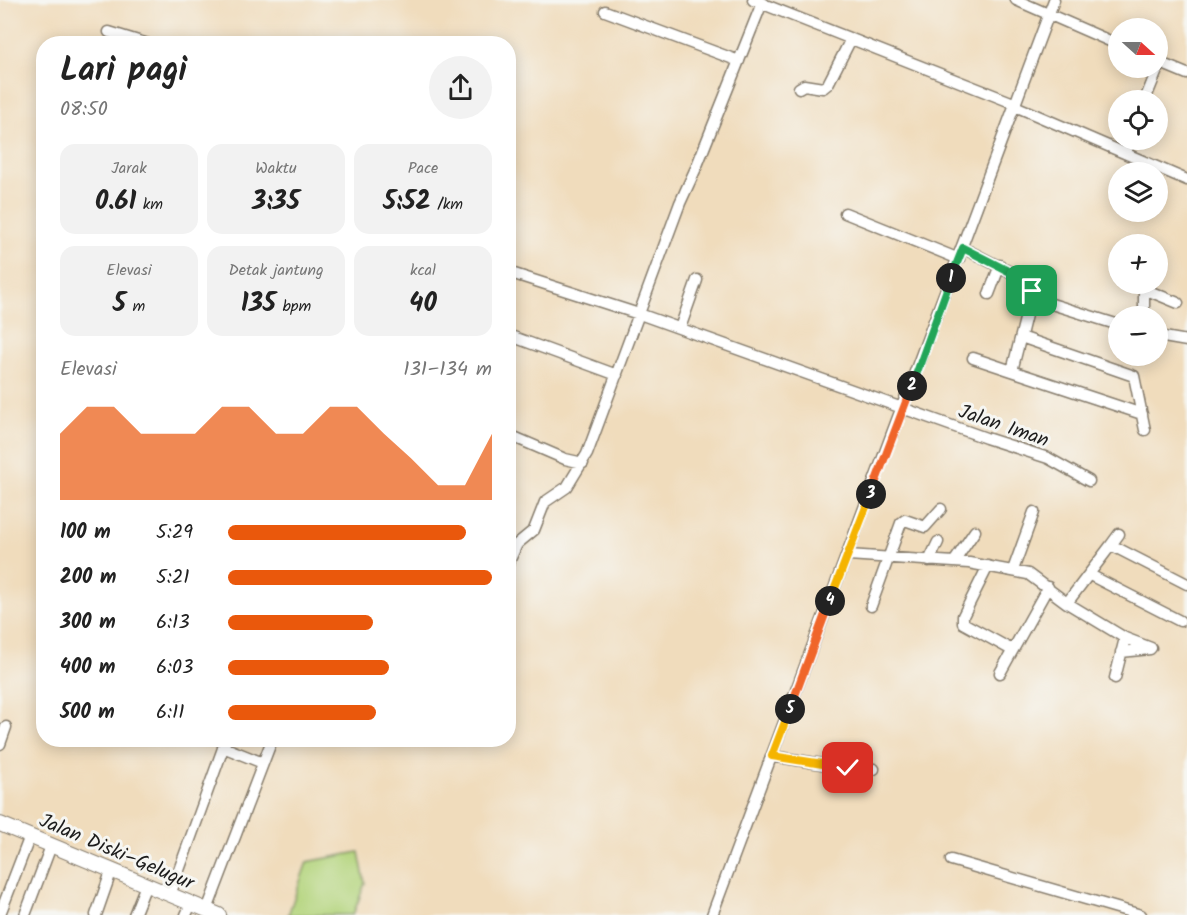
<!DOCTYPE html>
<html lang="id">
<meta charset="utf-8">
<style>
body{margin:0;font-family:Kalam,sans-serif;background:#f2f2f2;color:#222;height:100vh;display:flex;flex-direction:column;font-size:22px;white-space:nowrap}
*{box-sizing:border-box;margin:0}
p{font-size:20px;color:#767676}
.icon{flex:none;width:33px;height:33px;fill:none;stroke:currentColor;stroke-width:2;stroke-linecap:round;stroke-linejoin:round}
.map{position:relative;flex:1;overflow:hidden}
.details{position:absolute;left:36px;top:36px;width:480px;height:711px;display:flex;flex-direction:column;background:#fff;border-radius:24px;box-shadow:0 3px 15px #0003}
.details>*{flex:none}
.needle{width:39px;rotate:111deg}
.tools{position:absolute;left:1108px;top:18px;display:grid;gap:12px}
.tools a{display:grid;place-items:center;width:60px;height:60px;border-radius:50%;background:#fff;box-shadow:0 3px 15px #0003;font-size:30px}
.pin{position:absolute;display:grid;place-items:center;width:51px;height:51px;color:#fff;margin:-26px;border-radius:12px;box-shadow:0 3px 9px #0006}
.km{position:absolute;width:30px;height:30px;margin:-15px;border-radius:50%;background:#222;color:#fff;font-size:16px;line-height:30px;text-align:center}
.round{display:grid;place-items:center;flex:none;width:63px;height:63px;border-radius:32px;background:#f2f2f2}
.summary{display:flex;align-items:center;justify-content:space-between;height:102px;padding:0 24px}
h1{font-size:33px;font-weight:700;line-height:45px}
.metrics{display:grid;grid-template-columns:repeat(3,1fr);gap:9px;height:102px;padding:6px 24px}
.metrics div{display:grid;align-content:center;border-radius:15px;background:#f2f2f2;text-align:center}
.metrics b{font-size:26px;font-weight:700}
.metrics small{font-size:16px;font-weight:400}
.metrics p{font-size:16px}
.chart{height:168px;padding:12px 24px}
.chart p{display:flex;justify-content:space-between}
.chart svg{width:100%;height:108px;margin-top:6px;fill:#ea580c;opacity:.7}
ul{padding:0 24px;list-style:none;font-size:20px}
li{display:grid;grid-template-columns:96px 72px 1fr;align-items:center;height:45px}
li i{height:15px;border-radius:8px;background:#ea580c}
.map>svg:first-child{display:block}
.green{fill:#b3d47b;stroke:#68784c;stroke-width:1.5}
.lines{fill:none;stroke-linecap:round;stroke-linejoin:round}
.minor-casing{stroke:#867c6c;stroke-width:13}
.major-casing{stroke:#867c6c;stroke-width:16}
.minor{stroke:#fff;stroke-width:10}
.major{stroke:#fff;stroke-width:14}
.split-1-casing{stroke:#fff;stroke-width:12}
.split-2-casing{stroke:#fff;stroke-width:12}
.split-3-casing{stroke:#fff;stroke-width:12}
.split-4-casing{stroke:#fff;stroke-width:12}
.split-5-casing{stroke:#fff;stroke-width:12}
.split-6-casing{stroke:#fff;stroke-width:12}
.split-1{stroke:#22a559;stroke-width:8}
.split-2{stroke:#22a559;stroke-width:8}
.split-3{stroke:#f0652b;stroke-width:8}
.split-4{stroke:#f5b400;stroke-width:8}
.split-5{stroke:#f0652b;stroke-width:8}
.split-6{stroke:#f5b400;stroke-width:8}
.labels{text-anchor:middle;stroke-width:6;stroke-linejoin:round;paint-order:stroke}
.street-label{font-size:20px;fill:#1c1c1c;stroke:#f6f6f2}
</style>
<div class="map">
<svg width="1187" height="915" viewBox="0 0 1187 915">
<rect width="100%" height="100%" fill="#f6f6f2"/>
<filter id="ink" filterUnits="userSpaceOnUse"><feTurbulence type="fractalNoise" baseFrequency=".0167" numOctaves="2"/><feDisplacementMap in="SourceGraphic" scale="12" xChannelSelector="R" yChannelSelector="G"/><feConvolveMatrix kernelMatrix="1 2 1 2 8 2 1 2 1" color-interpolation-filters="sRGB"/></filter>
<filter id="wash" filterUnits="userSpaceOnUse"><feTurbulence type="fractalNoise" baseFrequency=".008" numOctaves="4" result="noise"/><feDisplacementMap in="SourceGraphic" scale="24" xChannelSelector="R" yChannelSelector="G"/><feGaussianBlur stdDeviation="1.35" result="paint"/><feColorMatrix in="noise" values="0 0 0 0 0 0 0 0 0 0 0 0 0 0 0 0 0 1.4 0 .05"/><feComposite in="paint" operator="in"/></filter>
<g filter="url(#wash)">
<rect width="100%" height="100%" fill="#f0dcbc"/>
<path class="green" d="M359,852L365,883L353,915H288L307,862Z"/>
</g>
<g filter="url(#ink)">
<g class="lines">
<g class="minor-casing">
<path id="minor" d="M753,0L1016,104
M1016,0L1119,45
M605,11L739,61
M109,32L148,44
M1158,62L1187,74
M799,88L804,85L823,88L828,84L851,39
M1145,100L1158,68
M1015,106L1187,180
M1126,153L1130,140
M845,213L959,259
M963,248L1016,275L1042,301L1119,325
M508,272L645,316L986,438L1048,458L1089,481
M989,294L1000,265
M1144,316V289L1178,303
M680,328L697,280
M508,335L617,375
M1158,336L1187,341
M1021,337L1134,376L1145,430
M973,358L1012,371L1032,291
M1012,371L1142,414
M514,437L565,459L583,463
M1111,545L1119,534
M848,555L969,563L1028,574L1067,603L1125,638L1151,648
M929,561L938,542
M954,562L975,531
M508,564L517,544L534,530L545,502L567,487L587,454L680,203L696,168L762,3
M988,566L963,616V623L1012,650
M1013,570L1034,512
M1090,575L1180,621
M1067,603L1111,545L1187,584
M871,606L901,523L905,520L925,527L941,509
M1121,652L1150,649
M1000,673L1048,587
M1115,678L1125,638
M0,744L6,727
M223,747L263,763
M772,756L847,768L874,769
M951,860L1141,915
M170,895L226,740
M207,910L272,740
M0,914L30,836
M25,915L51,846
M96,915L111,872
M134,915L146,885
M186,915L191,904
M712,915L1054,0"/>
</g>
<g class="major-casing">
<path id="major" d="M0,824L219,915"/>
</g>
<use href="#minor" class="minor"/>
<use href="#major" class="major"/>
</g>
</g>
<g class="lines" filter="url(#ink)">
<g class="split-1-casing">
<path id="split-1" d="M951,278L963,248L1016,275L1032,291"/>
</g>
<g class="split-2-casing">
<path id="split-2" d="M912,386L951,278"/>
</g>
<g class="split-3-casing">
<path id="split-3" d="M871,494L912,386"/>
</g>
<g class="split-4-casing">
<path id="split-4" d="M830,601L871,494"/>
</g>
<g class="split-5-casing">
<path id="split-5" d="M790,709L830,601"/>
</g>
<g class="split-6-casing">
<path id="split-6" d="M790,709L772,756L848,768"/>
</g>
<use href="#split-1" class="split-1"/>
<use href="#split-2" class="split-2"/>
<use href="#split-3" class="split-3"/>
<use href="#split-4" class="split-4"/>
<use href="#split-5" class="split-5"/>
<use href="#split-6" class="split-6"/>
</g>
<g class="labels">
<g class="street-label">
<text transform="translate(1004 425) rotate(19)" y="7">Jalan Iman</text>
<text transform="translate(117 851) rotate(23)" y="7">Jalan Diski–Gelugur</text>
</g>
</g>
</svg>
<div class="tools">
<a><svg class="needle" viewBox="-14 -14 28 28"><path d="M0-13l5 13h-10z" fill="#e53935"/><path d="M0 13l5-13h-10z" fill="#767676"/></svg></a>
<a><svg class="icon" aria-label="locate" viewBox="0 0 24 24"><circle cx="12" cy="12" r="6"/><path d="M12 2v4M12 18v4M2 12h4M18 12h4"/></svg></a>
<a><svg class="icon" aria-label="layers" viewBox="0 0 24 24"><path d="M12 4l9 5-9 5-9-5zM3 14l9 5 9-5"/></svg></a>
<a>+</a>
<a>−</a>
</div>
<div class="pin" style="left:1032px;top:291px;background:#1e9e55"><svg class="icon" aria-label="arrive" viewBox="0 0 24 24"><path d="M6 21V4h12l-3 4 3 4H6"/></svg></div>
<div class="pin" style="left:848px;top:768px;background:#d93025"><svg class="icon" aria-label="check" viewBox="0 0 24 24"><path d="M5 12l5 5 9-10"/></svg></div>
<b class="km" style="left:951px;top:278px">1</b>
<b class="km" style="left:912px;top:386px">2</b>
<b class="km" style="left:871px;top:494px">3</b>
<b class="km" style="left:830px;top:601px">4</b>
<b class="km" style="left:790px;top:709px">5</b>
<section class="details">
<div class="summary"><div><h1>Lari pagi</h1><p>08:50</p></div><a class="round"><svg class="icon" aria-label="share" viewBox="0 0 24 24"><path d="M12 15V3M7 8l5-5 5 5M5 13v7h14v-7"/></svg></a></div>
<div class="metrics">
<div><p>Jarak</p><b>0.61<small> km</small></b></div>
<div><p>Waktu</p><b>3:35</b></div>
<div><p>Pace</p><b>5:52<small> /km</small></b></div>
</div>
<div class="metrics">
<div><p>Elevasi</p><b>5<small> m</small></b></div>
<div><p>Detak jantung</p><b>135<small> bpm</small></b></div>
<div><p>kcal</p><b>40</b></div>
</div>
<div class="chart"><p><span>Elevasi</span>131–134 m</p>
<svg viewBox="0 0 160 44" preserveAspectRatio="none"><path d="M0 44V17L10 6L20 6L30 17L40 17L50 17L60 6L70 6L80 17L90 17L100 6L110 6L120 17L130 27L140 38L150 38L160 17V44z"/></svg>
</div>
<ul>
<li><b>100 m</b>5:29<i style="width:90%"></i></li>
<li><b>200 m</b>5:21<i style="width:100%"></i></li>
<li><b>300 m</b>6:13<i style="width:55%"></i></li>
<li><b>400 m</b>6:03<i style="width:61%"></i></li>
<li><b>500 m</b>6:11<i style="width:56%"></i></li>
</ul>
</section>
</div>
